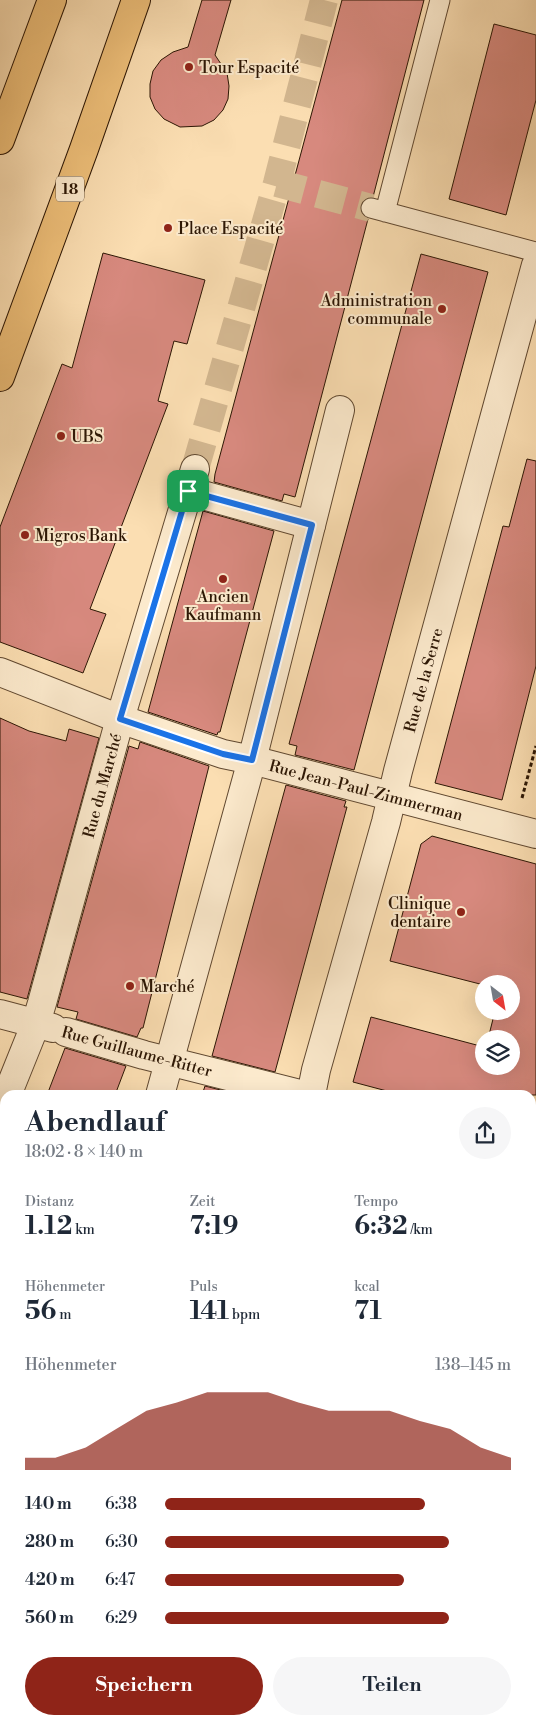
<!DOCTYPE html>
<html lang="de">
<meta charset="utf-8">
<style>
body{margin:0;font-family:"Libre Bodoni",serif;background:#f6f6f7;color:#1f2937;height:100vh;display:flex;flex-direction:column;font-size:19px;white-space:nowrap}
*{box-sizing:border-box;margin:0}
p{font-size:16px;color:#747a83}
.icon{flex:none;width:28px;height:28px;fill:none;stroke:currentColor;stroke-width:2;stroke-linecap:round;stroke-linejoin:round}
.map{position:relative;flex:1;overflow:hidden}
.sheet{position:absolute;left:0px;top:1090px;width:536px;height:635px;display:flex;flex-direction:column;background:#fff;border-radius:15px 15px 0 0;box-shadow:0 5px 20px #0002}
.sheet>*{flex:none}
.needle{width:32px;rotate:149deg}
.tools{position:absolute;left:475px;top:975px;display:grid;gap:10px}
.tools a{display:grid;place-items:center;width:45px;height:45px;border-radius:50%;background:#fff;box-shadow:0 5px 20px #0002;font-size:25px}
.pin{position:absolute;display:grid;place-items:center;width:42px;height:42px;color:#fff;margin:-21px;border-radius:10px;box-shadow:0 2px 8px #0006}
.round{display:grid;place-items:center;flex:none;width:52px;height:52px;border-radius:26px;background:#f6f6f7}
.summary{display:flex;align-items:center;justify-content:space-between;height:85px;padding:0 25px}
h1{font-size:28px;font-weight:700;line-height:38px}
.stats{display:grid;grid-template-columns:repeat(3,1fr);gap:8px;height:85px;padding:5px 25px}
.stats div{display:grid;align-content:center}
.stats b{font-size:25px;font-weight:700}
.stats small{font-size:14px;font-weight:400}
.stats p{font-size:14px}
.chart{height:140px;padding:10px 25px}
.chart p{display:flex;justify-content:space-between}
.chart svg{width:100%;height:90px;margin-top:5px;fill:#8f2418;opacity:.7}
.cta{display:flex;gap:10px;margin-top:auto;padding:10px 25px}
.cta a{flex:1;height:58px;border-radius:30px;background:#8f2418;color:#fff;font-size:20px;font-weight:700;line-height:58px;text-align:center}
.cta a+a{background:#f6f6f7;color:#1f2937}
ul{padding:0 25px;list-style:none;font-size:16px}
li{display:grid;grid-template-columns:80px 60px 1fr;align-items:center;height:38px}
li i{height:12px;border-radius:6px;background:#8f2418}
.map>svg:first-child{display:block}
.building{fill:#d7897e;stroke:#2c1604}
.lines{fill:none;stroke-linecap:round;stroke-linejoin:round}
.pedestrian-tunnel{stroke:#d2b68f;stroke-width:28;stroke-dasharray:28 14;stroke-linecap:butt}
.service-casing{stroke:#604830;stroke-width:21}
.pedestrian-casing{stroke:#604830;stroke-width:30}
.minor-casing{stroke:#604830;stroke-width:30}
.primary-casing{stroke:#2c1604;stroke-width:30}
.path{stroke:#2c1604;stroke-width:3;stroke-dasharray:4 2.5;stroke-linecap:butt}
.service{stroke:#fceacd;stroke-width:19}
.pedestrian{stroke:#fceacd;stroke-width:28}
.minor{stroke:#fceacd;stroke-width:28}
.primary{stroke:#eebf79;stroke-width:28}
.route-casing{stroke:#fff;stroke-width:10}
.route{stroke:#1a73e8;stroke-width:6}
.poi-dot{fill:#8f2418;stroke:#fceacd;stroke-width:2}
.labels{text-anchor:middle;stroke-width:4;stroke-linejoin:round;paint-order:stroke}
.shield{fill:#fceacd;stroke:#6a5640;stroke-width:1}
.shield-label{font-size:15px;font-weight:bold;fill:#2c1604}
.poi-label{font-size:16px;fill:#2c1604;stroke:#fceacd;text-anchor:start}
.street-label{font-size:16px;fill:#2c1604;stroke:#fceacd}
</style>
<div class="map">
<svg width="536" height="1725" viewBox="0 0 536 1725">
<rect width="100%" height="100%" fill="#fbdeb2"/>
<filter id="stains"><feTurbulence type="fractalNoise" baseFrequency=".004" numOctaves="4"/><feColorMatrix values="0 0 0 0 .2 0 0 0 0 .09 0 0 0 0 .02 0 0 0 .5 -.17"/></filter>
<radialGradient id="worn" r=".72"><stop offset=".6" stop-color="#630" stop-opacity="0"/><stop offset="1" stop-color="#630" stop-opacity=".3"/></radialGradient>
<path class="building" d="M202,0H231L215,55L227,73L229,86L228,99L223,110L214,120L202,126L180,127L164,119L155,109L150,97V84L153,71L161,60L173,52L188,47Z
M342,0H424L373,197L363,200L360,206V211L363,216L368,219L295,497L284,494L282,501L214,482L215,474Z
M494,24L536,35V100L506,215L449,199Z
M103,253L205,280L187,344L174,341L158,401L168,404L90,609L106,614L83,673L0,642V527L62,364L72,368Z
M421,254L488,272L354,770L295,755L297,746L289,744Z
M527,459L536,461V666L502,800L435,783L503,526L509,527Z
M203,511L274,531L220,732H218L217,735L148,712Z
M0,718L29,731L66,741L69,729L99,738L27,999L0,992Z
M140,742L209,766L143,1028H141L137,1037L76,1019L78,1012L57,1007L129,746L138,749Z
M286,785L346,801L344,807H347L275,1072L212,1056Z
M432,836L536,864V1095H402L353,1082L371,1017L484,1047V1066H511V1039H488L495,1011H511V984H480L390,961L421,844Z
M65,1048L126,1066L115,1095H47Z
M205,1086L240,1095H202Z"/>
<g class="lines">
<path class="pedestrian-tunnel" d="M277,183L371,208
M195,469L277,183L324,0"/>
<g class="service-casing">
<path id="service" d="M371,208L536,252
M385,212L440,0"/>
</g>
<g class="pedestrian-casing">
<g id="pedestrian">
<path d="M0,672L120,719L223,754L252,760"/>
<path d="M0,1014L53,1028"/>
<path id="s1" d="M7,1095L36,1023L42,1003L120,719L195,469"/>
<path d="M0,1403L5,1405"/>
</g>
</g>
<g class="minor-casing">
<g id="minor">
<path d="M188,491L311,525"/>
<path id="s2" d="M252,760L536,834"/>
<path d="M66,1032L144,1055L304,1095"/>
<path d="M160,1095L252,760L340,410"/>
<path id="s3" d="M311,1095L316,1070L386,822L398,771L536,265"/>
<path d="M531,1157L536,1158"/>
<path d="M531,1308L536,1291"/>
<path d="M531,1569L536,1570"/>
<path d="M0,1590L5,1592"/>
<path d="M300,1720L311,1725"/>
</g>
</g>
<g class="primary-casing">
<path id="primary" d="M0,140L52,0
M0,377L84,149L136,0"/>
</g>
<path class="path" d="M522,798L536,746
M0,1541L5,1530"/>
<use href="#service" class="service"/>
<use href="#pedestrian" class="pedestrian"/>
<use href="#minor" class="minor"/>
<use href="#primary" class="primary"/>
</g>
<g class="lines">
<g class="route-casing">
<path id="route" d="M188,491L312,525L252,760L223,754L120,719Z"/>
</g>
<use href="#route" class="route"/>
</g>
<g class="poi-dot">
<circle cx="189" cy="67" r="5"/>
<circle cx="168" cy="228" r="5"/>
<circle cx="442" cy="309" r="5"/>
<circle cx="61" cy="436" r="5"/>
<circle cx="25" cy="535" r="5"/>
<circle cx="223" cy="579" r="5"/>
<circle cx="461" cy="912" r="5"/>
<circle cx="130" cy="986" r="5"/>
</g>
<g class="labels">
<rect class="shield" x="56" y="176.5" width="28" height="25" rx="4"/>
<g class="shield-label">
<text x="70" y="194">18</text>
</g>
<g class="poi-label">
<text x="199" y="73">Tour Espacité</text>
<text x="178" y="234">Place Espacité</text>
<text x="432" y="306" text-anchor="end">Administration<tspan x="432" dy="18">communale</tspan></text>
<text x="71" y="442">UBS</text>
<text x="35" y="541">Migros Bank</text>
<text x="223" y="602" text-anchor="middle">Ancien<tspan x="223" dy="18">Kaufmann</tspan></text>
<text x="451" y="909" text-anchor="end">Clinique<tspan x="451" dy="18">dentaire</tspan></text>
<text x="140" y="992">Marché</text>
</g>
<g class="street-label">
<text dy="6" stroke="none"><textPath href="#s3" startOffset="430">Rue de la Serre</textPath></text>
<text dy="6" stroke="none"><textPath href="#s1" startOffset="324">Rue du Marché</textPath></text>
<text dy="6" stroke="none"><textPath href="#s2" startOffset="118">Rue Jean-Paul-Zimmerman</textPath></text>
<text transform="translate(137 1051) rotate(15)" y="6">Rue Guillaume-Ritter</text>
</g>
</g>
<rect width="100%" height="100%" filter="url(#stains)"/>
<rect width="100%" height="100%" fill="url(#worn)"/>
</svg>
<div class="tools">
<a><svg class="needle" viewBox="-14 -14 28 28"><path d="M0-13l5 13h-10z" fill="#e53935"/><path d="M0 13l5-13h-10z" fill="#747a83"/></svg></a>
<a><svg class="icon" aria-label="layers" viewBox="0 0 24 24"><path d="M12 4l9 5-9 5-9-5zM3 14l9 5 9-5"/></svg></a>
</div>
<div class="pin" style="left:188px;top:491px;background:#1e9e55"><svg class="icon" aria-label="arrive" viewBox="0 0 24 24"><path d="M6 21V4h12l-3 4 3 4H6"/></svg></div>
<section class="sheet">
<div class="summary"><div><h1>Abendlauf</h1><p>18:02 · 8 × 140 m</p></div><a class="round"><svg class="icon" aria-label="share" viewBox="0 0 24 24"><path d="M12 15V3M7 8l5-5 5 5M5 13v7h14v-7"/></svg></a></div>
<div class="stats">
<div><p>Distanz</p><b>1.12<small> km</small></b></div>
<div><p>Zeit</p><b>7:19</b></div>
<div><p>Tempo</p><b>6:32<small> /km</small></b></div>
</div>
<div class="stats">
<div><p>Höhenmeter</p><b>56<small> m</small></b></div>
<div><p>Puls</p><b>141<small> bpm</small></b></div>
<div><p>kcal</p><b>71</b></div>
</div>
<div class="chart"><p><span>Höhenmeter</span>138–145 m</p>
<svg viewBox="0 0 160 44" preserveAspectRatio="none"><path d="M0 44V38L10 38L20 33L30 24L40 15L50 11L60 6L70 6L80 6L90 11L100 15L110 15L120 15L130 20L140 24L150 33L160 38V44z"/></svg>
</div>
<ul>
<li><b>140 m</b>6:38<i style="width:75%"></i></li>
<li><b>280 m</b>6:30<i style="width:82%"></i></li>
<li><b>420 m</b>6:47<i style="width:69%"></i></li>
<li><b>560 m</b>6:29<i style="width:82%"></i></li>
</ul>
<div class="cta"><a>Speichern</a><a>Teilen</a></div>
</section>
</div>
